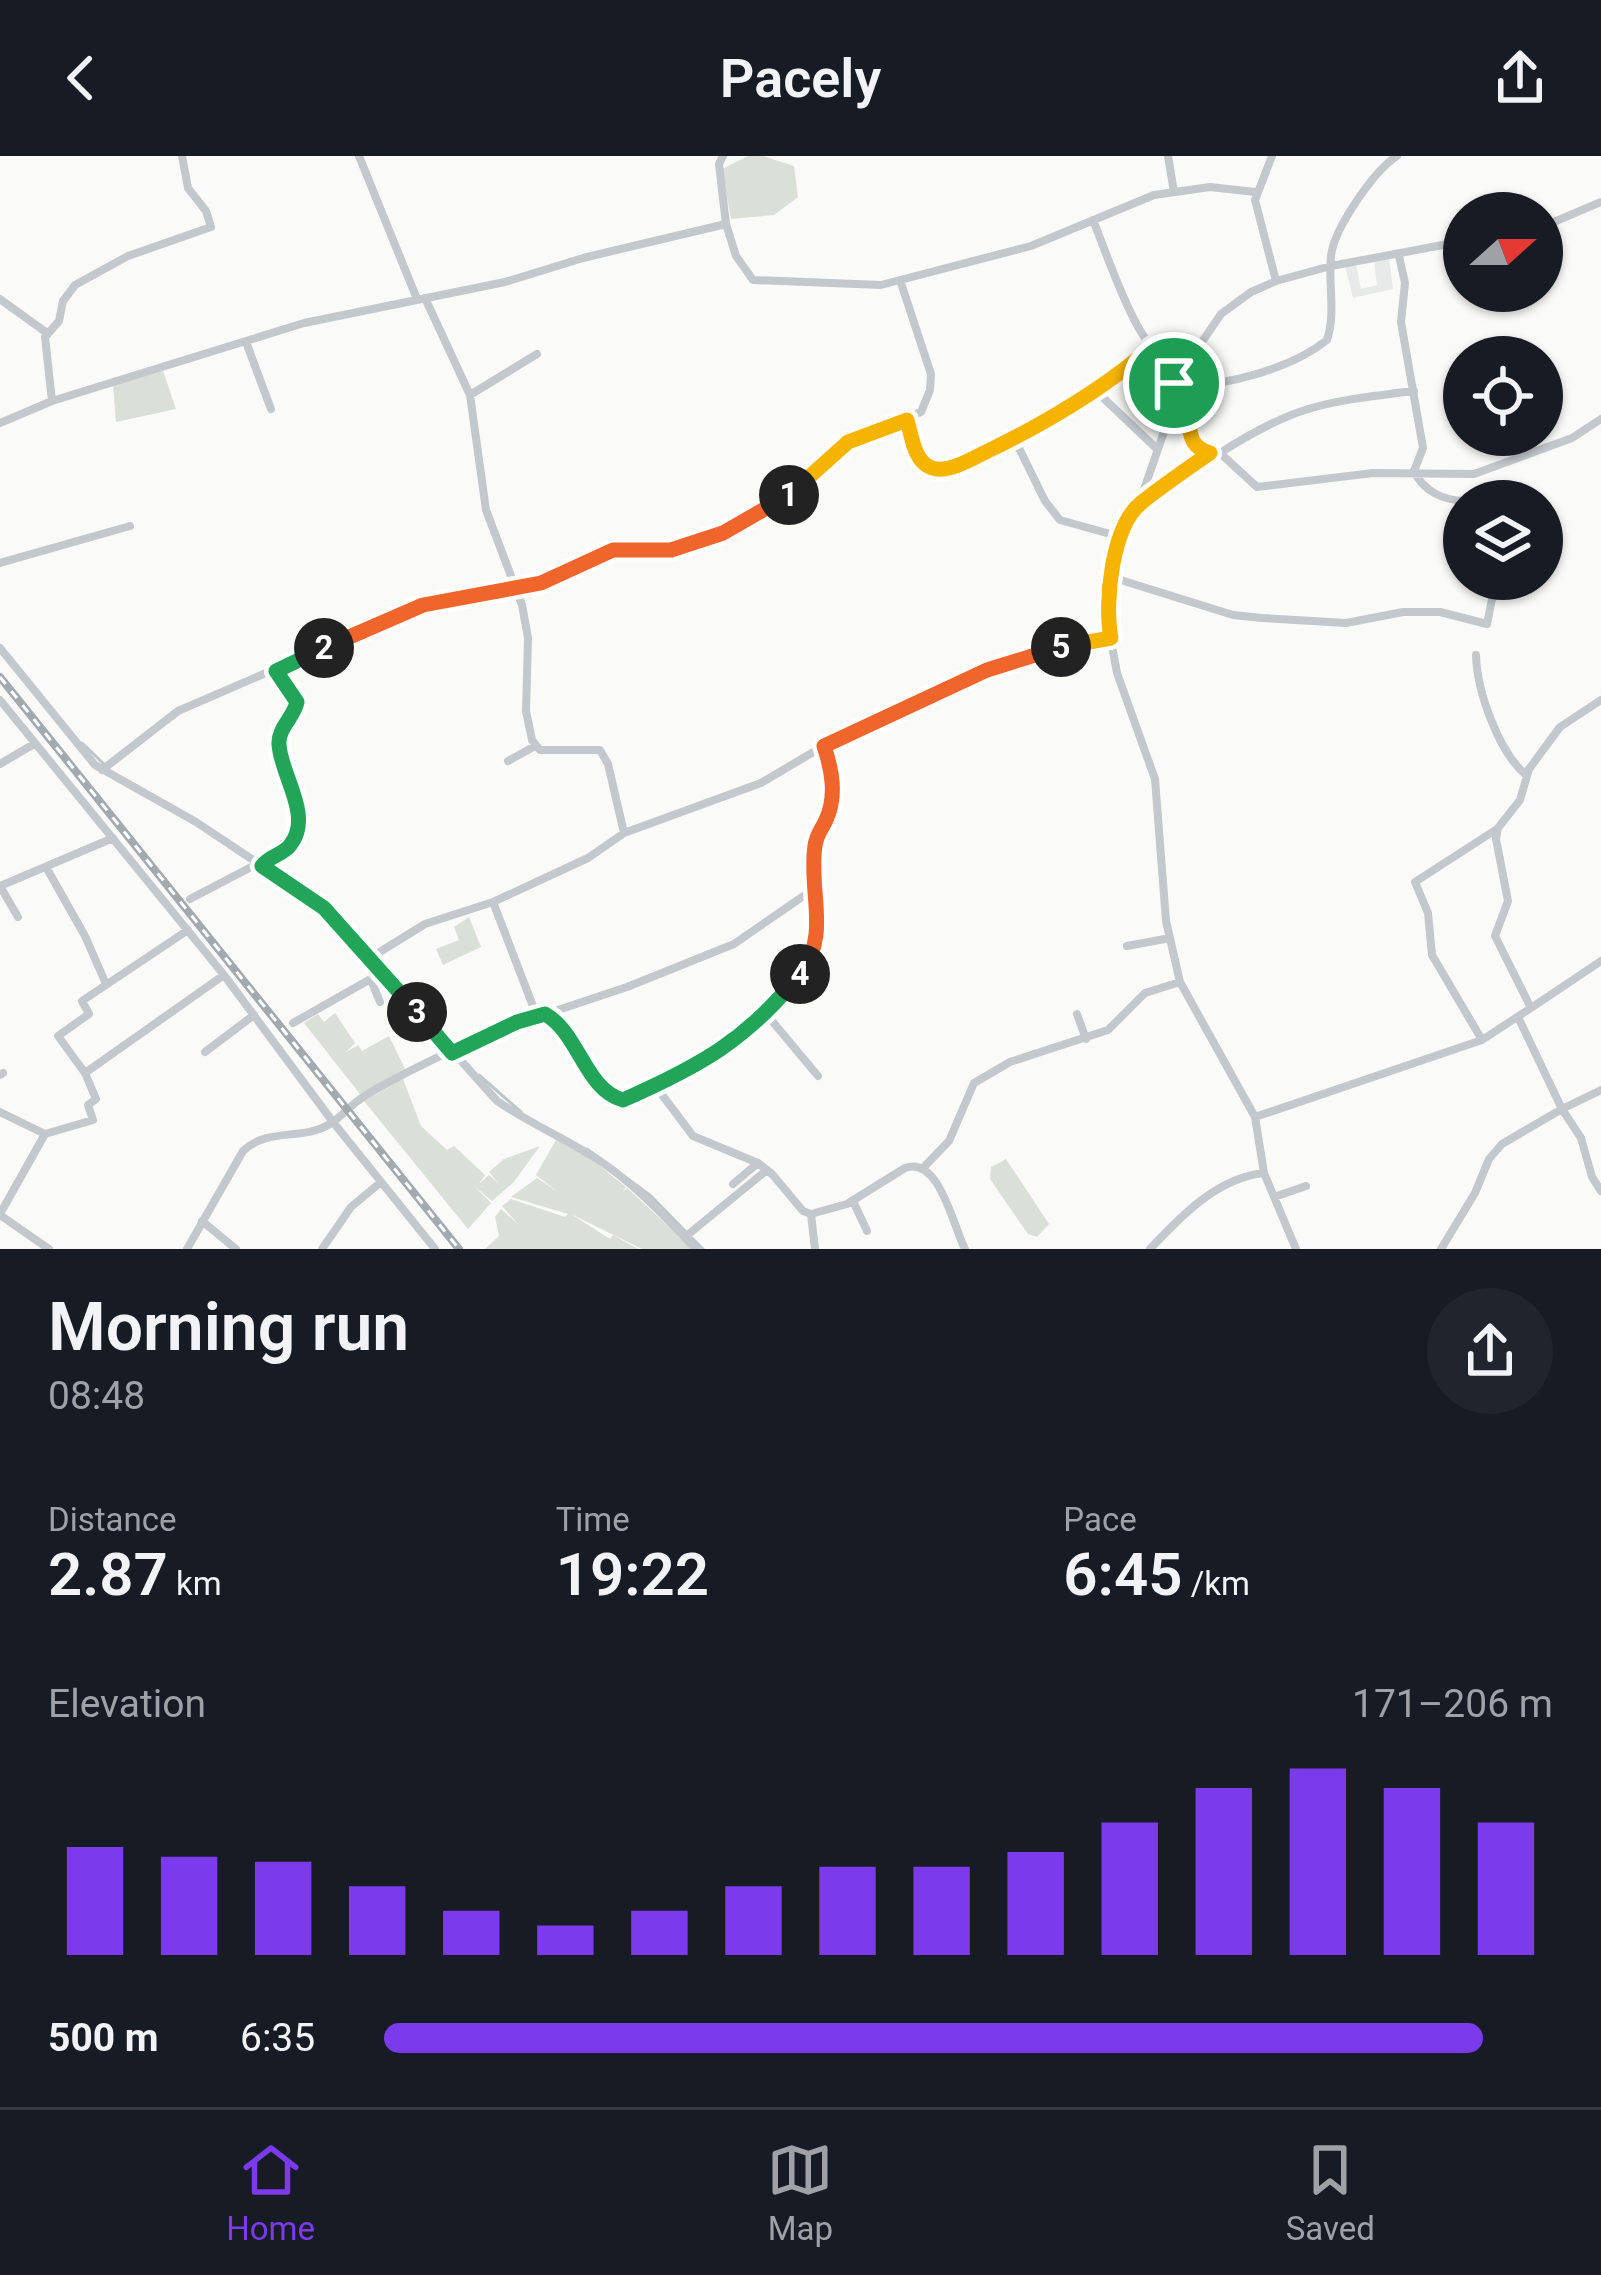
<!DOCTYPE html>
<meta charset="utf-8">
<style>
body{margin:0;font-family:Roboto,sans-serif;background:#20242c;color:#f1f3f6;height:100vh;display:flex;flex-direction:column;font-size:45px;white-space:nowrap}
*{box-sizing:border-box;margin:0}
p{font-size:39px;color:#9ea1a6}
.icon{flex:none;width:66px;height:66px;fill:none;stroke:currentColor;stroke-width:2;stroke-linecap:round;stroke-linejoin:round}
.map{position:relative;height:1093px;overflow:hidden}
.details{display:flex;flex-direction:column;background:#171b24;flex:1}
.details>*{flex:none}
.needle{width:78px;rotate:69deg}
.fabs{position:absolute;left:1443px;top:36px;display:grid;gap:24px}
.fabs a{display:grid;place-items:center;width:120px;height:120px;border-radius:50%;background:#171b24;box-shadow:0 3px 9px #0004;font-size:60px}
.pin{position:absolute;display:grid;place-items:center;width:102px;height:102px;color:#fff;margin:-51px;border:6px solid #fff;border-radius:50%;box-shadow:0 3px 12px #0007}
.km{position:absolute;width:60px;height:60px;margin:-30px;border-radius:50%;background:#222;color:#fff;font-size:33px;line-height:60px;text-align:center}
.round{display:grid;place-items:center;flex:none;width:126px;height:126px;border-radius:63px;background:#20242c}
.head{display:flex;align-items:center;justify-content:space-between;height:204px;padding:0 48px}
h1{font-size:66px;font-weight:600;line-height:90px}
.metrics{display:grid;grid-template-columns:repeat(3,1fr);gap:18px;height:204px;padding:12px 48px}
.metrics div{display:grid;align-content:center}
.metrics b{font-size:60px;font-weight:600}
.metrics small{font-size:33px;font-weight:400}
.metrics p{font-size:33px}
.chart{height:336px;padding:24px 48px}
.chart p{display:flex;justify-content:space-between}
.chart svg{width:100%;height:216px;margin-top:12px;stroke:#7c3aed;stroke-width:6}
ul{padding:0 48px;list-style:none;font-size:39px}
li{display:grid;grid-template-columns:192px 144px 1fr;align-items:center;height:90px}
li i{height:30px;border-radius:15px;background:#7c3aed}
header{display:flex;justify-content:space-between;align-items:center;height:156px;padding:0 48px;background:#171b24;font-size:54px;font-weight:600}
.dock{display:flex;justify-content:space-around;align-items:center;height:168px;border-top:3px solid #363941;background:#171b24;font-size:33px;color:#9ea1a6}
.dock a{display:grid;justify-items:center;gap:6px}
.dock .current{color:#7c3aed}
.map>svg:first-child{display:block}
.built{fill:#e8e9e9}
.green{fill:#dadfd7}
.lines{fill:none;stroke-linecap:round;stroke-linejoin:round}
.stream{stroke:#bbc7cb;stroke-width:3}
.minor{stroke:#c3c8cc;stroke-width:8}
.rail-casing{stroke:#a2aab0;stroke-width:8}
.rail{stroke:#fff;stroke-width:3;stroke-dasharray:9;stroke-linecap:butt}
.split-1-casing{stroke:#fff;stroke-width:24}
.split-2-casing{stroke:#fff;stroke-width:24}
.split-3-casing{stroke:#fff;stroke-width:24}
.split-4-casing{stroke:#fff;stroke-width:24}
.split-5-casing{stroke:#fff;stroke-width:24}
.split-6-casing{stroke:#fff;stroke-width:24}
.split-1{stroke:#f5b400;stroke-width:15}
.split-2{stroke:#f0652b;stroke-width:15}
.split-3{stroke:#22a559;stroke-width:15}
.split-4{stroke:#22a559;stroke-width:15}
.split-5{stroke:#f0652b;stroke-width:15}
.split-6{stroke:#f5b400;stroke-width:15}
</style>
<header><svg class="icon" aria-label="back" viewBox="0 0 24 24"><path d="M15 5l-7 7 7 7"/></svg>Pacely<svg class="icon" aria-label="share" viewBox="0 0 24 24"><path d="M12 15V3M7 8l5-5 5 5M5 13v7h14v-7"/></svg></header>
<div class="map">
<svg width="1601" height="1093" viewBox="0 0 1601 1093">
<rect width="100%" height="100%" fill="#fafaf8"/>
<path class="built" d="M1389,102L1393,133L1353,142L1345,110L1356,108L1361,133L1377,129L1374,105Z"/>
<path class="green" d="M748,0H763L794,10L798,41L774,59L731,63L722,13Z
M163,215L176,253L116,266L113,229Z
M469,761L481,791L443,809L436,793L459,784L454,771Z
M335,857L355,887L345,897L358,889L362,895L389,880L405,913L360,938L304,867L318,858L324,866Z
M403,923L421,970L447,994L454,990L485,1019L479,1028L489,1019L499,1028L489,1016L504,1003L540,990L513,1027L492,1045L474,1030L491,1047L468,1073L364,945Z
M556,984L585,998L626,1031L622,1037L627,1032L693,1093H642L571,1058L610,1083L613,1079L638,1093H485L499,1080L495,1061L501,1053L518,1068L502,1050L511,1043L565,1061L568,1058L511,1041L537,1022L558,1036L536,1019Z
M1006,1003L1049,1068L1037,1081L1028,1078L990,1023L991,1011Z"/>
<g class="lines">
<path class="stream" d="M82,587L106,610
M479,919L521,956
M587,993L651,1040L685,1075
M692,1082L703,1093"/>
<path class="minor" d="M359,0L417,143
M723,0L719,8L726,68
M1168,0L1174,36
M1272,0L1255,44L1276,125
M1093,64C1107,99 1119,136 1137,169C1149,191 1166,210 1176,233C1186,253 1185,275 1199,293L1220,297L1257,331L1373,317L1474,318L1572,282L1601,263
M1542,71L1601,46
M1399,100L1405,127L1401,166L1423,292L1414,315
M425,142L470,239L486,354L522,449L528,482L526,555L532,584L540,594H600L608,608L624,677
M0,143L47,177
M246,186L271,253
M1176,227C1219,234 1292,212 1327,184C1336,157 1328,128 1331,100C1334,72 1374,15 1397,0
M1096,235L1156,292
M470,239L537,198
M52,245L45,181L59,165L63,145L75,129L128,100L211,71L206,55L188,32L182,0
M907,264L918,301L938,314L1015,284L1045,345L1060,364L1121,381
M0,267L52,245L304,167L505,126L583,102L726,68L736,100L753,124L881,129L1031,90L1154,39L1210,31L1255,36
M1015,284L1076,249L1152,191
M1220,297C1296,248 1326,246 1414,235
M1414,315C1423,335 1443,344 1464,345
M1139,347L1149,344L1209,297
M0,407L130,370
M1111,421L1233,459L1262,462L1346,467L1403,456H1440L1487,468L1496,423
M0,492L95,609L196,666L324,751L497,945C529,967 564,982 597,1003C634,1027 665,1061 696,1093
M1476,499C1477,535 1498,595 1526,619
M0,544L224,819L333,966L435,1093
M508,605L535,590
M0,608L34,588
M102,614L178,555L423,449L541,427L613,394H671L723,377L781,346L848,286L921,256L930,234L931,218L900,124
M262,710C271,697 291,697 296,680C305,647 280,619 279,588C278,572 294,561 297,546L276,515
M46,711L85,780L106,828
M190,743L257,708
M18,761L0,730L113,682
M1127,790L1170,782
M370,802L425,768L493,746
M371,824L380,846
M1531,852L1601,805
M536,858L493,746L588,702L624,677L761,627L832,585L987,515L1076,487L1111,482
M546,858L627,831L734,788L815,732
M1077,858L1086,883
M767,859L818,920
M1518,861L1562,953L1601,934
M293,867L383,816
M1482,884L1432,799L1428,757L1415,726L1497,673
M205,896L254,859
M85,917L224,819
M0,919L3,917
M654,928L740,882L767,859L814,800L818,757L815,688L827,662L833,634L824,590
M0,956L45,978
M1255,961L1482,884L1531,852L1495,780L1508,745L1496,683L1498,672L1520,644L1529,613L1560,571L1601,544
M924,1011L949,985L974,927L1010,906L1108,874L1145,837L1180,826
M733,1028L758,1007
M1274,1041L1306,1030
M853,1045L867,1075
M0,1058L45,978L93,964L88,949L96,943L85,917L58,880L89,858L82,845L188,774
M811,1058L815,1093
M0,1059L49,1093
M202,1065L236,1093
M685,1081L767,1014
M187,1093L243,995C268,971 302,985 330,968C341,961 349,951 359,944C382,926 521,859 545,858C579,877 585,934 623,944L654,928L693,980L758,1007L772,1018L803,1055L811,1058L847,1048L905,1012C939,999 953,1070 965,1093
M322,1093L351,1051L381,1026
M1150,1093C1181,1060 1217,1022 1264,1017
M1296,1093L1264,1017L1255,961L1180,826L1166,765L1155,623L1117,517L1109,474L1111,418L1121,381L1140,345L1165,273L1174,227L1221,158L1251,136L1276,125L1331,110L1464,85
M1441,1093L1475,1037L1489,1003L1502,988L1562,953L1581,982L1592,1021L1601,1035"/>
<g class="rail-casing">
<path id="rail" d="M0,521L459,1093"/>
</g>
<use href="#rail" class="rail"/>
</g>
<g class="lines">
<g class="split-1-casing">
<path id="split-1" d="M789,339L848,286L907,264C912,281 914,306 932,312C950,318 978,299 994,292C1051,264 1103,233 1152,191L1174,227"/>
</g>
<g class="split-2-casing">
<path id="split-2" d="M324,492L423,449L541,427L613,394H671L723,377L789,339"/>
</g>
<g class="split-3-casing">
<path id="split-3" d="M324,492L276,515L297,546C294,561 278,572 279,588C280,618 313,659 291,688C284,699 270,699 262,710L324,752L417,856"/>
</g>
<g class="split-4-casing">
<path id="split-4" d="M417,856L452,897L517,866L545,858C579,877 585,934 623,944C700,910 747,884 800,818"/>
</g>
<g class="split-5-casing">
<path id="split-5" d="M800,818C831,779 808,735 815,690C816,679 822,673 826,664C837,640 832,614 824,590L987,514L1061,491"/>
</g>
<g class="split-6-casing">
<path id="split-6" d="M1061,491L1111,482C1104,447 1112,370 1141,347C1162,330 1187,313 1210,297C1187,290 1191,275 1187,256C1185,246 1178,236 1174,227"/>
</g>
<use href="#split-1" class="split-1"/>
<use href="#split-2" class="split-2"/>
<use href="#split-3" class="split-3"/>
<use href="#split-4" class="split-4"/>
<use href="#split-5" class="split-5"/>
<use href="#split-6" class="split-6"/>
</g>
</svg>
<div class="fabs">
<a><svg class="needle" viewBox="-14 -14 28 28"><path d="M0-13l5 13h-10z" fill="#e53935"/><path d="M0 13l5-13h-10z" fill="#9ea1a6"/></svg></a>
<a><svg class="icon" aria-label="locate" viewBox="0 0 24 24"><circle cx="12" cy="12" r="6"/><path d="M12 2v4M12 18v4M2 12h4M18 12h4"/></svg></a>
<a><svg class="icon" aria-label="layers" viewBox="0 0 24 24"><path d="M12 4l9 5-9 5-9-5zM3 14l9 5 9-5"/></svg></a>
</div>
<div class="pin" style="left:1174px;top:227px;background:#1e9e55"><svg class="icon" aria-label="arrive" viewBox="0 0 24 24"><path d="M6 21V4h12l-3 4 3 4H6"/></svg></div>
<b class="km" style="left:789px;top:339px">1</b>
<b class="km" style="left:324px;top:492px">2</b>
<b class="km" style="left:417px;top:856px">3</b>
<b class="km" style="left:800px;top:818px">4</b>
<b class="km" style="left:1061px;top:491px">5</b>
</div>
<section class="details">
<div class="head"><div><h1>Morning run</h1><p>08:48</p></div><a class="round"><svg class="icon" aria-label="share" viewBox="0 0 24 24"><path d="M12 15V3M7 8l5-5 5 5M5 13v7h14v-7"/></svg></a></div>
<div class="metrics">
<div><p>Distance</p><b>2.87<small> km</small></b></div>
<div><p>Time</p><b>19:22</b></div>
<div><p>Pace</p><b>6:45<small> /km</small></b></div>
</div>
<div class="chart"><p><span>Elevation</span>171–206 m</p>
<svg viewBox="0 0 160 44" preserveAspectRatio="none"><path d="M5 44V22M15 44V24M25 44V25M35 44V30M45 44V35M55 44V38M65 44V35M75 44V30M85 44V26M95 44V26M105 44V23M115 44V17M125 44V10M135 44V6M145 44V10M155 44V17"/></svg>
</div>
<ul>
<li><b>500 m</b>6:35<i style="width:94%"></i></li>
</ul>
</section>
<nav class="dock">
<a class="current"><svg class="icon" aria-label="home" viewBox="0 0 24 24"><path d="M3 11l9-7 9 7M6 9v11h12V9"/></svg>Home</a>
<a><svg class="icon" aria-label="map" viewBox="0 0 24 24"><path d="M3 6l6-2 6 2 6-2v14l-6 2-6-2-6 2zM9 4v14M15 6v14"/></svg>Map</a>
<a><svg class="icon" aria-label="saved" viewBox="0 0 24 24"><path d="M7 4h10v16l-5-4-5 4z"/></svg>Saved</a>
</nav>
